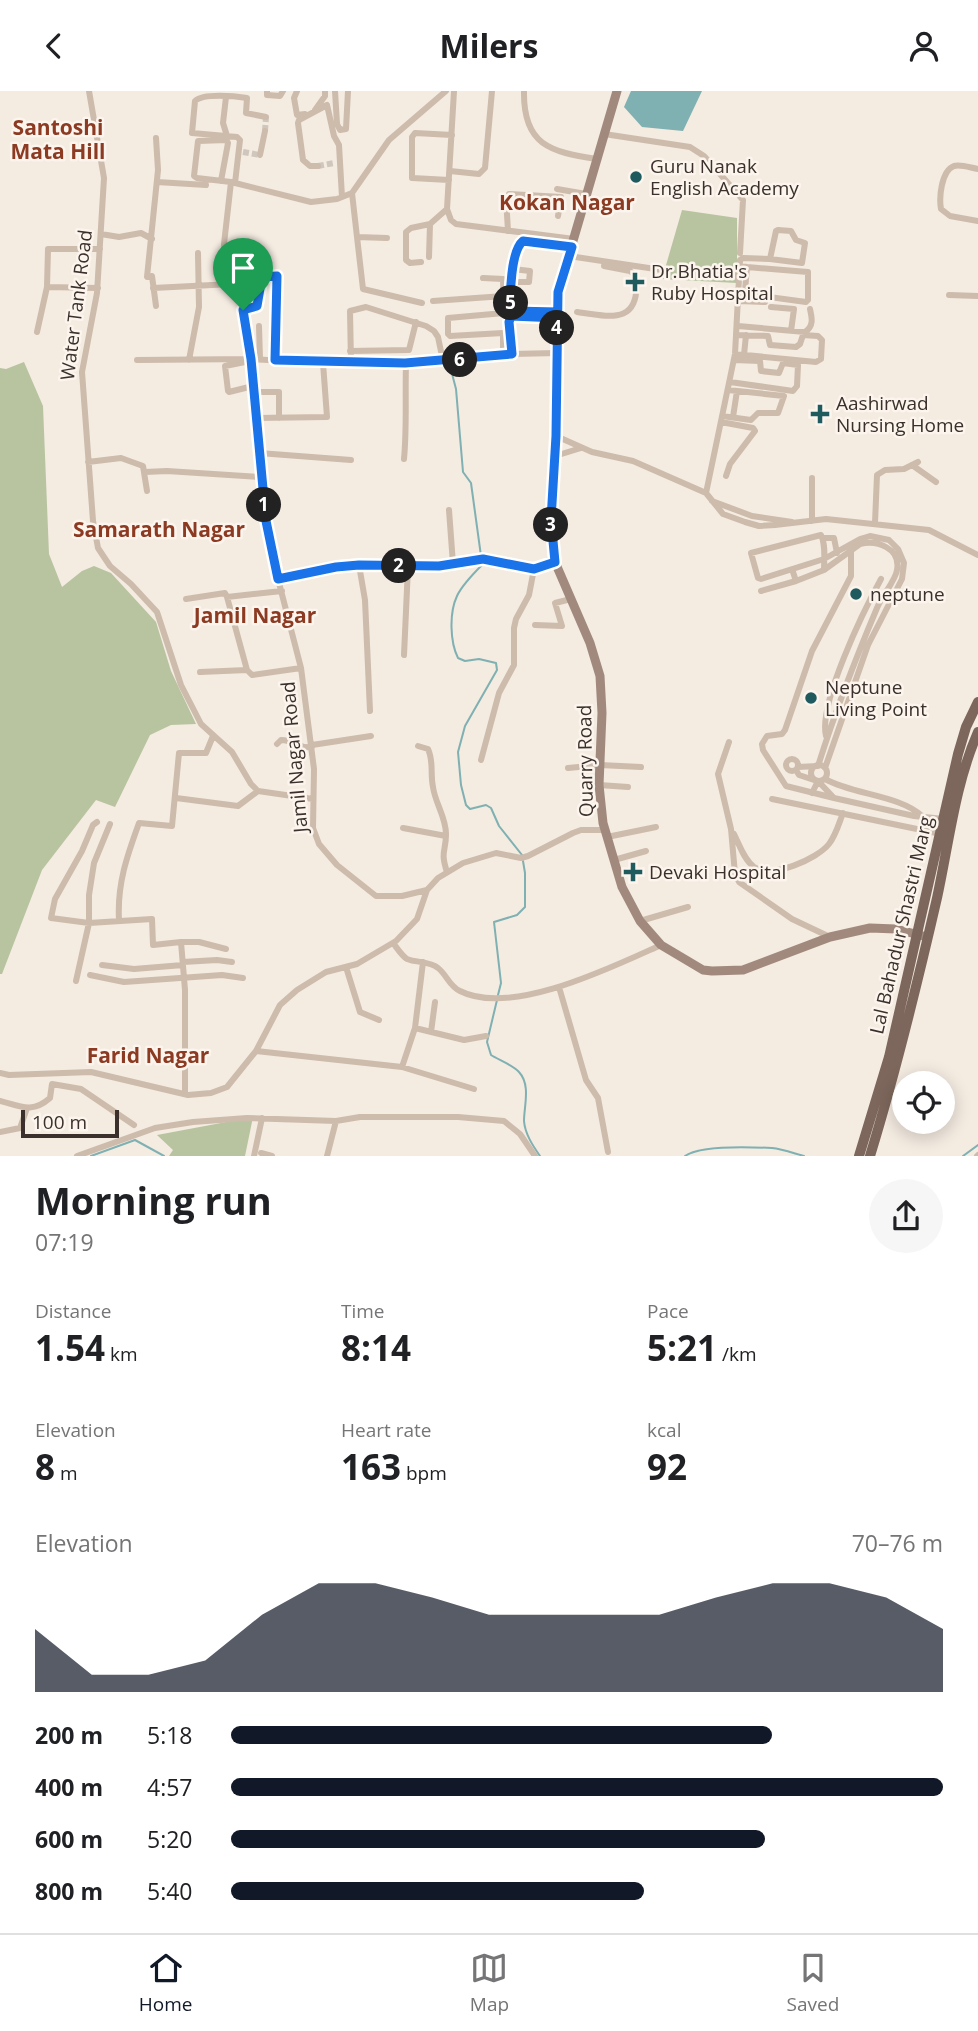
<!DOCTYPE html>
<meta charset="utf-8">
<style>
body{margin:0;font-family:"Open Sans",sans-serif;background:#f6f6f6;color:#202124;height:100vh;display:flex;flex-direction:column;font-size:26px;white-space:nowrap}
*{box-sizing:border-box;margin:0}
p{font-size:23px;color:#757577}
.icon{flex:none;width:38px;height:38px;fill:none;stroke:currentColor;stroke-width:2;stroke-linecap:round;stroke-linejoin:round}
.map{position:relative;height:1065px;overflow:hidden}
.sheet{display:flex;flex-direction:column;background:#fff;flex:1}
.sheet>*{flex:none}
.fabs{position:absolute;left:892px;top:980px;display:grid;gap:14px}
.fabs a{display:grid;place-items:center;width:63px;height:63px;border-radius:50%;background:#fff;box-shadow:0 4px 18px #0003;font-size:35px}
.scale{position:absolute;left:21px;bottom:18px;width:98px;box-sizing:border-box;padding-left:7px;border:4px solid #3b302b;border-top:0;font-size:19px;line-height:24px;white-space:nowrap;color:#3b302b;-webkit-text-stroke:5px #fbf5ee;paint-order:stroke}
.pin{position:absolute;display:grid;place-items:center;width:60px;height:60px;color:#fff;margin:-72px -30px;border-radius:50% 50% 50% 0;rotate:-45deg;box-shadow:0 0 7px #0007}
.pin .icon{rotate:45deg}
.km{position:absolute;width:35px;height:35px;margin:-18px;border-radius:50%;background:#222;color:#fff;font-size:19px;line-height:35px;text-align:center}
.round{display:grid;place-items:center;flex:none;width:74px;height:74px;border-radius:37px;background:#f6f6f6}
.summary{display:flex;align-items:center;justify-content:space-between;height:119px;padding:0 35px}
h1{font-size:38px;font-weight:700;line-height:52px}
.stats{display:grid;grid-template-columns:repeat(3,1fr);gap:10px;height:119px;padding:7px 35px}
.stats div{display:grid;align-content:center}
.stats b{font-size:35px;font-weight:700}
.stats small{font-size:19px;font-weight:400}
.stats p{font-size:19px}
.chart{height:196px;padding:14px 35px}
.chart p{display:flex;justify-content:space-between}
.chart svg{width:100%;height:126px;margin-top:7px;fill:#111827;opacity:.7}
ul{padding:0 35px;list-style:none;font-size:23px}
li{display:grid;grid-template-columns:112px 84px 1fr;align-items:center;height:52px}
li i{height:18px;border-radius:9px;background:#111827}
header{display:flex;justify-content:space-between;align-items:center;height:91px;padding:0 35px;background:#fff;font-size:32px;font-weight:700}
.tab-bar{display:flex;justify-content:space-around;align-items:center;height:98px;border-top:2px solid #e0e0e0;background:#fff;font-size:19px;color:#757577}
.tab-bar a{display:grid;justify-items:center;gap:4px}
.tab-bar .active{color:#111827}
.map>svg:first-child{display:block}
.green{fill:#b8c4a0}
.water{fill:#7fb0b2}
.lines{fill:none;stroke-linecap:round;stroke-linejoin:round}
.stream{stroke:#7fb0b2;stroke-width:2}
.minor-tunnel{stroke:#cfc6bd;stroke-width:6;stroke-dasharray:6 3;stroke-linecap:butt}
.minor{stroke:#cdbbac;stroke-width:6}
.secondary{stroke:#a18a7d;stroke-width:9}
.primary{stroke:#7d675c;stroke-width:10}
.route-casing{stroke:#fff;stroke-width:14}
.route{stroke:#1a73e8;stroke-width:9}
.poi-dot{fill:#1f5a5e;stroke:#fbf5ee;stroke-width:2.5}
.labels{text-anchor:middle;stroke-width:5;stroke-linejoin:round;paint-order:stroke}
.poi-label{font-size:19px;fill:#3b302b;stroke:#fbf5ee;text-anchor:start}
.street-label{font-size:19px;fill:#3b302b;stroke:#fbf5ee}
.neighbourhood-label{font-size:21px;font-weight:bold;fill:#8c3b22;stroke:#fbf5ee}
</style>
<header><svg class="icon" aria-label="back" viewBox="0 0 24 24"><path d="M15 5l-7 7 7 7"/></svg>Milers<svg class="icon" aria-label="person" viewBox="0 0 24 24"><circle cx="12" cy="8" r="4"/><path d="M4 21q1-7 8-7t8 7"/></svg></header>
<div class="map">
<svg width="978" height="1065" viewBox="0 0 978 1065">
<rect width="100%" height="100%" fill="#f4ebe1"/>
<path class="green" d="M682,119L737,127V192L662,188Z
M24,271L43,315L49,463L62,496L82,480L94,475L111,482L156,531L171,580L196,633L171,634L150,644L115,716L96,709L42,779L2,883H0V277L6,278Z
M253,1026L245,1065H169L173,1059L157,1044Z"/>
<path class="water" d="M631,0H702L683,40L642,36L624,16Z"/>
<g class="lines">
<path class="stream" d="M450,275L456,298L463,381L471,392L481,465
M482,471V474C474,482 462,494 457,505C449,522 450,551 458,567L465,570L479,568L496,572L497,579L465,635L458,661L461,694L466,714L470,718L486,714L491,717L499,735L522,764
M498,904L501,892L494,831L517,824L525,816V782L523,770
M497,909L487,951L491,964C499,969 513,974 519,981C531,994 524,1015 524,1030C525,1043 533,1055 540,1065
M91,1065L135,1049L164,1065
M685,1065C700,1054 752,1056 772,1057C782,1058 793,1062 804,1065
M963,1065L978,1054"/>
<path class="minor-tunnel" d="M265,40L266,26
M243,61L260,64
M318,75L334,72"/>
<path class="minor" d="M89,0L104,87L97,202L82,281L93,430L98,457L110,475L131,493L157,521L181,594L201,633L232,661L251,693L258,700L313,708
M267,0V4L280,5L283,0
M297,0L294,7L297,24L305,23
M335,0L337,33L340,39L346,38L348,0
M454,0L447,118L451,129L456,133L574,148
M524,0C523,54 550,61 597,68
M226,6L223,32L227,45
M315,19L325,5V0
M604,43L690,56L704,65L743,109L740,162
M260,64L265,40
M318,75H310L303,69L298,32L299,29L327,14L334,45L339,54L342,106
M978,78C971,77 961,73 954,75C941,80 939,107 941,118L950,125L978,130
M450,80L479,83L485,77L492,0
M449,89L412,87V46L415,42L452,44
M221,90L228,52L226,49L198,50L194,85L197,87L231,91
M157,91L206,94
M235,92L240,49L237,46L192,42L195,10C203,2 235,5 247,7L246,22L266,26
M557,98L586,103
M352,102L357,146L387,147
M778,139L791,140L796,149L805,152L802,172L770,168L776,140Z
M508,140L506,107L509,103L561,106L558,125
M101,143L119,146L141,142L152,148
M357,146L363,198L422,212
M569,165L662,179
M429,166L430,133L447,118
M421,171L410,172L406,169V141L411,137L430,133
M740,175L747,176L808,181V209L806,211L747,203L745,200L747,176
M483,187L503,188L504,222L448,227V243L450,245L503,242V263
M512,191H529L530,180L513,178
M47,196L98,197
M153,197L232,193
M949,204L978,205
M433,210L504,205
M740,210L765,211
M156,215L152,185L147,186L158,79L156,47
M771,216L794,218L791,240
M243,219L257,215L262,186L277,185L275,269
M558,221L512,220C509,205 511,159 523,150L571,156
M577,221C611,226 641,234 636,185L630,180L604,175L605,171
M530,224L558,227
M259,235L260,268
M738,235L805,241C814,235 812,227 810,218
M37,241L47,196L48,158H100
M350,260L409,259L416,231
M512,263L509,228L511,225L519,224
M735,263L816,271L821,268L822,249L818,245L803,244L800,253L796,256L770,254L768,245L737,244
M744,264L746,244
M137,269L251,268L323,272H406L512,263L557,262
M189,269L199,216L198,162
M245,271L225,275L228,300L229,301L253,295
M351,272L350,220L366,216L426,235L434,240L438,246L443,270
M730,291L793,300L797,295L798,274L783,272L779,282L761,280L760,270L734,269
M253,301H279V327
M722,325L751,329L758,322H778L784,305L728,299
M733,326L737,300
M256,327L327,326L323,272
M721,331L753,337L755,340L730,373L726,385
M556,345L592,361L633,370L706,402L723,423L745,431L759,435L775,434L826,428L929,439L978,464
M259,362L351,369
M555,365L581,357
M404,368C407,336 405,305 406,272
M88,371L121,367L143,375L147,400
M912,374L936,391
M145,381L167,380L261,386
M812,387V430
M706,402L735,263L740,169L743,167L770,168
M712,410L752,425L792,431
M449,419L453,473
M875,432L877,384L885,379L904,378L918,371
M824,447H834L837,462
M359,474L365,509L370,620
M792,478L796,490L824,479L860,453C877,449 901,457 897,479C896,489 881,506 877,517C855,569 835,621 818,675L798,676
M824,479C824,468 826,454 821,444L751,462L758,487L761,488L824,468L860,448L870,445L889,449L898,458L904,472L902,488L868,554L825,677
M278,488L336,476L359,474L439,475L483,468L534,478L555,471
M761,500L796,490
M227,506L247,579L252,584L301,577
M186,508L225,502L227,506L282,500
M535,534L562,535L555,512L571,508
M404,564L408,476
M200,581L247,579
M826,645C818,613 864,519 881,488
M729,651L718,683L731,738L735,783L739,791L792,828L830,846
M277,653L281,649C295,649 298,658 312,656
M312,654L371,645
M418,655L428,658C434,671 430,682 433,696C435,712 446,726 446,743C446,761 440,760 447,781
M786 674a6 6 0 1 1 12 0a6 6 0 1 1-12 0Z
M481,669L499,602L514,574V537L516,528L529,504L534,478
M811 682a8 8 0 1 1 16 0a8 8 0 1 1-16 0Z
M568,677L600,674L641,676
M796,679L799,684L814,689
M825,688C854,704 899,704 922,725
M599,694L628,696
M812,702L818,690L834,707L914,725L944,728
M176,707L238,715L258,700
M834,707L786,695L763,659L762,653L767,645L782,643L785,639L812,560L851,485V459
M772,708L941,743
M97,731L93,734L82,760L55,808L51,827L89,832L152,828L153,854L181,851L185,899V1003
M403,737L446,745
M734,743C739,753 744,769 754,776C772,788 817,768 829,753C836,744 839,732 843,722
M607,746L656,736
M614,769L646,760
M427,799L402,805H376L337,774L319,753L313,737L314,678L301,577L278,488L266,431L251,268L242,213L226,180L224,153L231,91L311,111L337,108L352,102L389,49L446,0
M119,829C117,793 127,765 139,732L172,735L179,662H206L213,645
M640,830L688,816
M181,851H199L226,858
M393,852C397,857 402,865 407,868C417,872 430,870 438,877C447,884 449,895 460,900C511,926 612,876 661,854
M183,871L217,869L232,871
M102,874L134,878L183,874
M346,876L360,921L379,929
M90,884L124,891L222,884L243,887
M76,890L89,832V804L94,772L110,733
M559,896L586,989L598,1007L608,1061
M415,937L464,949L486,945
M431,941L435,911
M256,960L402,976L474,998
M402,976L415,937L423,871
M0,982L9,984L91,981L188,1004L211,1002L227,996L256,960L280,914L297,899L326,881L357,873L396,850L417,828L427,799L438,787L463,772L496,762L521,767L528,765L573,742L581,739H605
M0,1010C20,1015 32,1023 50,1007L52,993L81,998L134,1034
M0,1041L20,1037L27,1017
M261,1062L272,1065
M77,1065L155,1037L193,1031L247,1027L336,1030L360,1026H458L504,1030L520,1043L535,1065
M254,1065L262,1027
M327,1065L336,1030
M977,1065L978,1064"/>
<path class="secondary" d="M617,0L558,201L556,345L551,429L555,471L590,552L600,585L602,622L599,694L603,732L622,796L640,830L661,854L703,879L712,880L743,879L830,846L870,837L896,838L923,845"/>
<path class="primary" d="M859,1065L889,966L958,663L966,636L978,611
M870,1065C896,980 917,894 937,807C949,752 955,693 978,641"/>
</g>
<g class="lines">
<g class="route-casing">
<path id="route" d="M243,219L251,268L266,430L278,488L336,476L359,474L439,475L483,468L534,478L555,471L551,429L556,345L558,201L572,156L523,150C511,160 509,204 512,220L558,221V227L511,225L509,231L512,263L405,272L275,269L277,185L262,186L257,215L243,219"/>
</g>
<use href="#route" class="route"/>
</g>
<g class="poi-dot">
<circle cx="636" cy="86" r="7"/>
<path d="M631.5 180.5h7v7h7v7h-7v7h-7v-7h-7v-7h7z"/>
<path d="M816.5 312.5h7v7h7v7h-7v7h-7v-7h-7v-7h7z"/>
<circle cx="856" cy="503" r="7"/>
<circle cx="811" cy="607" r="7"/>
<path d="M629.5 770.5h7v7h7v7h-7v7h-7v-7h-7v-7h7z"/>
</g>
<g class="labels">
<g class="poi-label">
<text x="650" y="82">Guru Nanak<tspan x="650" dy="22">English Academy</tspan></text>
<text x="651" y="187">Dr.Bhatia's<tspan x="651" dy="22">Ruby Hospital</tspan></text>
<text x="836" y="319">Aashirwad<tspan x="836" dy="22">Nursing Home</tspan></text>
<text x="870" y="510">neptune</text>
<text x="825" y="603">Neptune<tspan x="825" dy="22">Living Point</tspan></text>
<text x="649" y="788">Devaki Hospital</text>
</g>
<g class="street-label">
<text transform="translate(76 214) rotate(-83)" y="7">Water Tank Road</text>
<text transform="translate(294 666) rotate(-95)" y="7">Jamil Nagar Road</text>
<text transform="translate(585 670) rotate(-91)" y="7">Quarry Road</text>
<text transform="translate(901 834) rotate(-77)" y="7">Lal Bahadur Shastri Marg</text>
</g>
<g class="neighbourhood-label">
<text x="58" y="44">Santoshi<tspan x="58" dy="24">Mata Hill</tspan></text>
<text x="567" y="119">Kokan Nagar</text>
<text x="159" y="446">Samarath Nagar</text>
<text x="255" y="532">Jamil Nagar</text>
<text x="148" y="972">Farid Nagar</text>
</g>
</g>
</svg>
<div class="fabs">
<a><svg class="icon" aria-label="locate" viewBox="0 0 24 24"><circle cx="12" cy="12" r="6"/><path d="M12 2v4M12 18v4M2 12h4M18 12h4"/></svg></a>
</div>
<div class="scale">100 m</div>
<div class="pin" style="left:243px;top:219px;background:#1e9e55"><svg class="icon" aria-label="arrive" viewBox="0 0 24 24"><path d="M6 21V4h12l-3 4 3 4H6"/></svg></div>
<b class="km" style="left:264px;top:414px">1</b>
<b class="km" style="left:399px;top:475px">2</b>
<b class="km" style="left:551px;top:434px">3</b>
<b class="km" style="left:557px;top:237px">4</b>
<b class="km" style="left:511px;top:212px">5</b>
<b class="km" style="left:460px;top:269px">6</b>
</div>
<section class="sheet">
<div class="summary"><div><h1>Morning run</h1><p>07:19</p></div><a class="round"><svg class="icon" aria-label="share" viewBox="0 0 24 24"><path d="M12 15V3M7 8l5-5 5 5M5 13v7h14v-7"/></svg></a></div>
<div class="stats">
<div><p>Distance</p><b>1.54<small> km</small></b></div>
<div><p>Time</p><b>8:14</b></div>
<div><p>Pace</p><b>5:21<small> /km</small></b></div>
</div>
<div class="stats">
<div><p>Elevation</p><b>8<small> m</small></b></div>
<div><p>Heart rate</p><b>163<small> bpm</small></b></div>
<div><p>kcal</p><b>92</b></div>
</div>
<div class="chart"><p><span>Elevation</span>70–76 m</p>
<svg viewBox="0 0 160 44" preserveAspectRatio="none"><path d="M0 44V22L10 38L20 38L30 33L40 17L50 6L60 6L70 11L80 17L90 17L100 17L110 17L120 11L130 6L140 6L150 11L160 22V44z"/></svg>
</div>
<ul>
<li><b>200 m</b>5:18<i style="width:76%"></i></li>
<li><b>400 m</b>4:57<i style="width:100%"></i></li>
<li><b>600 m</b>5:20<i style="width:75%"></i></li>
<li><b>800 m</b>5:40<i style="width:58%"></i></li>
</ul>
</section>
<nav class="tab-bar">
<a class="active"><svg class="icon" aria-label="home" viewBox="0 0 24 24"><path d="M3 11l9-7 9 7M6 9v11h12V9"/></svg>Home</a>
<a><svg class="icon" aria-label="map" viewBox="0 0 24 24"><path d="M3 6l6-2 6 2 6-2v14l-6 2-6-2-6 2zM9 4v14M15 6v14"/></svg>Map</a>
<a><svg class="icon" aria-label="saved" viewBox="0 0 24 24"><path d="M7 4h10v16l-5-4-5 4z"/></svg>Saved</a>
</nav>
